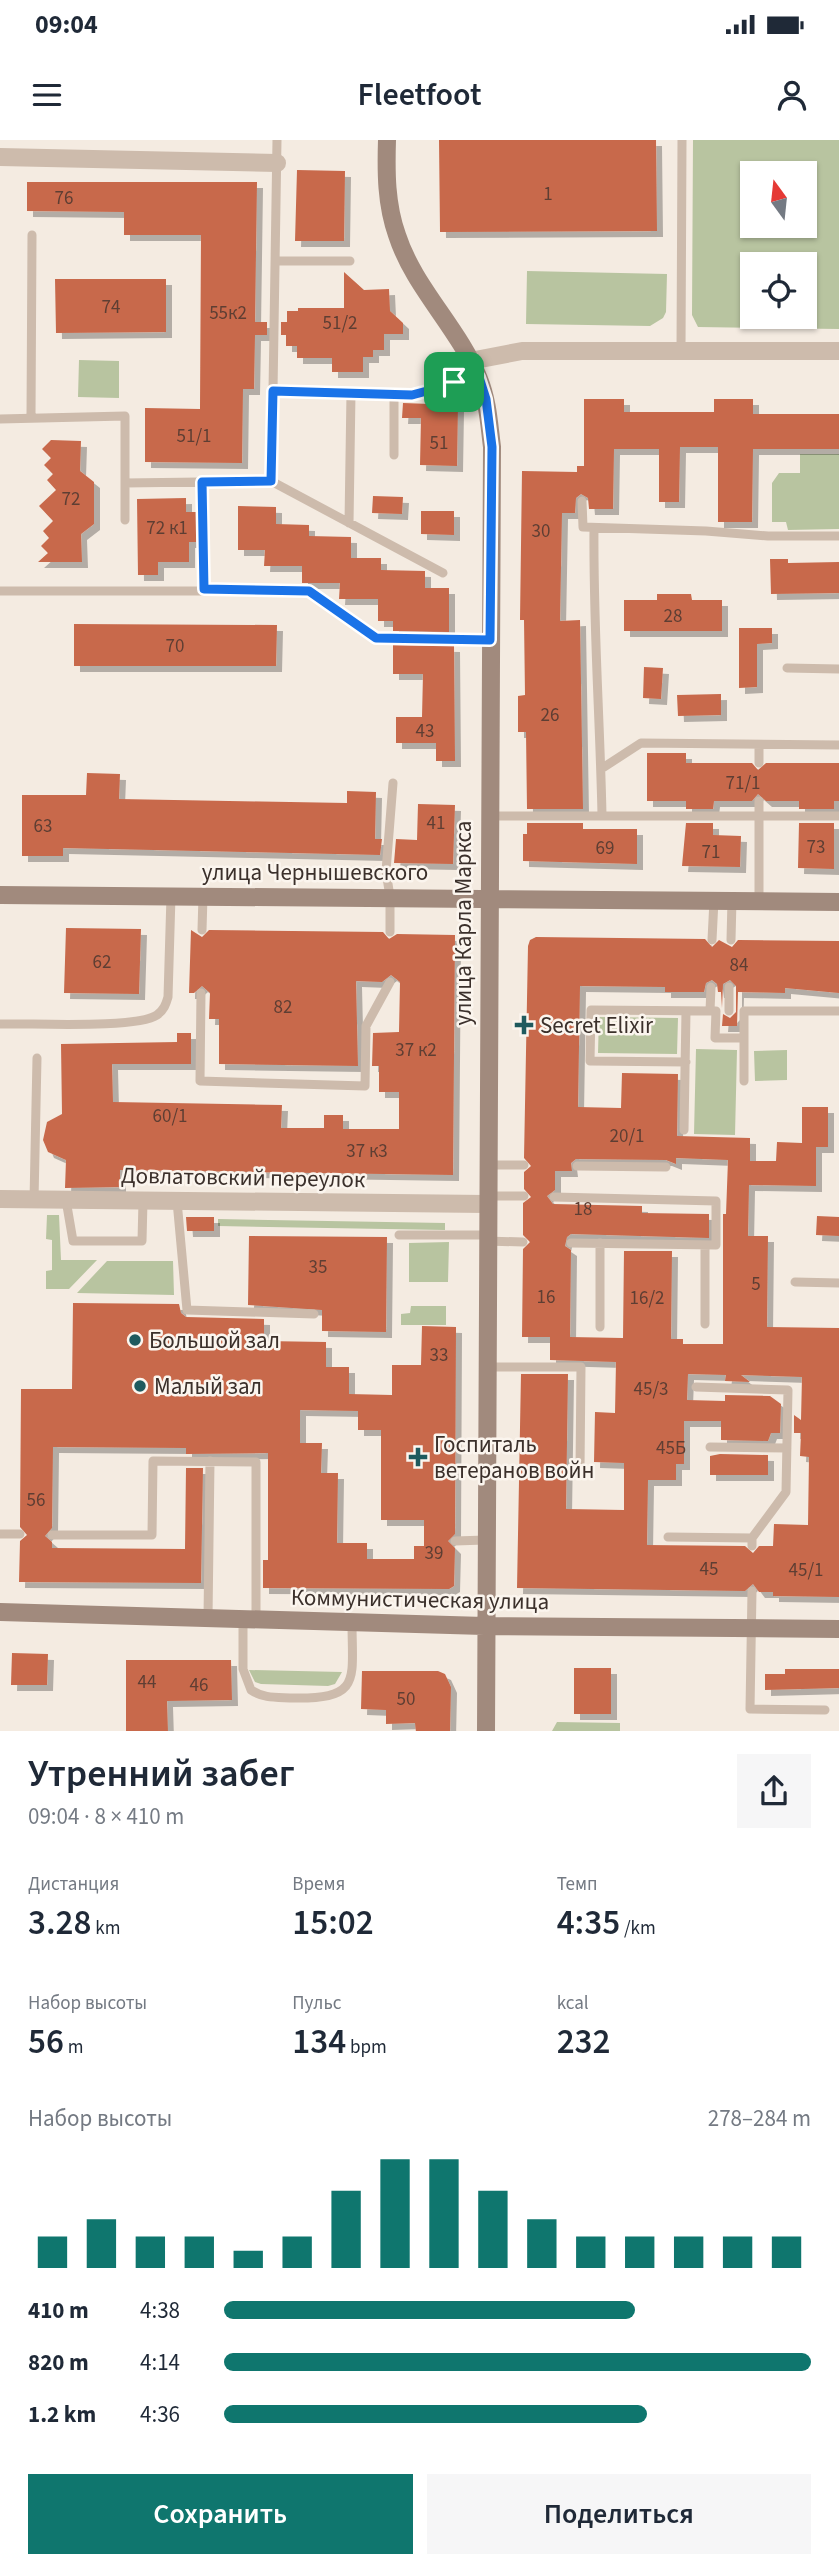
<!DOCTYPE html>
<html lang="ru">
<meta charset="utf-8">
<style>
body{margin:0;font-family:"Source Sans 3",sans-serif;background:#f6f6f7;color:#1f2937;height:100vh;display:flex;flex-direction:column;font-size:26px;white-space:nowrap}
*{box-sizing:border-box;margin:0}
p{font-size:23px;color:#747a83}
.icon{flex:none;width:38px;height:38px;fill:none;stroke:currentColor;stroke-width:2;stroke-linecap:round;stroke-linejoin:round}
.map{position:relative;height:1591px;overflow:hidden}
.side{display:flex;flex-direction:column;background:#fff;flex:1}
.side>*{flex:none}
.needle{width:46px;rotate:345deg}
.controls{position:absolute;left:740px;top:21px;display:grid;gap:14px}
.controls a{display:grid;place-items:center;width:77px;height:77px;border-radius:0px;background:#fff;box-shadow:0 2px 5px #0004;font-size:35px}
.pin{position:absolute;display:grid;place-items:center;width:60px;height:60px;color:#fff;margin:-30px;border-radius:14px;box-shadow:0 4px 10px #0006}
.round{display:grid;place-items:center;flex:none;width:74px;height:74px;border-radius:0px;background:#f6f6f7}
.summary{display:flex;align-items:center;justify-content:space-between;height:119px;padding:0 28px}
h1{font-size:38px;font-weight:600;line-height:52px}
.stats{display:grid;grid-template-columns:repeat(3,1fr);gap:10px;height:119px;padding:7px 28px}
.stats div{display:grid;align-content:center}
.stats b{font-size:35px;font-weight:600}
.stats small{font-size:19px;font-weight:400}
.stats p{font-size:19px}
.chart{height:196px;padding:14px 28px}
.chart p{display:flex;justify-content:space-between}
.chart svg{width:100%;height:126px;margin-top:7px;stroke:#0f766e;stroke-width:6}
.action{display:flex;gap:14px;margin-top:auto;padding:14px 28px}
.action a{flex:1;height:80px;border-radius:0px;background:#0f766e;color:#fff;font-size:28px;font-weight:600;line-height:80px;text-align:center}
.action a+a{background:#f6f6f7;color:#1f2937}
ul{padding:0 28px;list-style:none;font-size:23px}
li{display:grid;grid-template-columns:112px 84px 1fr;align-items:center;height:52px}
li i{height:18px;border-radius:9px;background:#0f766e}
.status{display:flex;justify-content:space-between;align-items:center;height:49px;padding:0 35px;background:#fff;direction:ltr}
.status svg{height:19px;fill:currentColor}
header{display:flex;justify-content:space-between;align-items:center;height:91px;padding:0 28px;background:#fff;font-size:32px;font-weight:600}
.map>svg:first-child{display:block}
.green{fill:#b8c4a0;fill-rule:evenodd}
.building{fill:#c8694b;fill-rule:evenodd;filter:url(#shadow)}
.lines{fill:none;stroke-linecap:round;stroke-linejoin:round}
.lane{stroke:#cdbbac;stroke-width:9}
.street{stroke:#cdbbac;stroke-width:18}
.secondary{stroke:#a18a7d;stroke-width:18}
.route-casing{stroke:#fff;stroke-width:14}
.route{stroke:#1a73e8;stroke-width:9}
.poi-dot{fill:#1f5a5e;stroke:#fbf5ee;stroke-width:2.5}
.labels{text-anchor:middle;stroke-width:5;stroke-linejoin:round;paint-order:stroke}
.number-label{font-size:19px;fill:#5e3e33}
.street-label{font-size:23px;fill:#3b302b;stroke:#fbf5ee}
.poi-label{font-size:23px;fill:#3b302b;stroke:#fbf5ee;text-anchor:start}
</style>
<div class="status"><b>09:04</b><svg viewBox="0 0 49 12"><path d="M0 12V9h3v3zM5 12V6h3v6zM10 12V3h3v9zM15 12V0h3v12zM26 1h20v11H26zM47 4h2v5h-2z"/></svg></div>
<header><svg class="icon" aria-label="menu" viewBox="0 0 24 24"><path d="M4 6h16M4 12h16M4 18h16"/></svg>Fleetfoot<svg class="icon" aria-label="person" viewBox="0 0 24 24"><circle cx="12" cy="8" r="4"/><path d="M4 21q1-7 8-7t8 7"/></svg></header>
<div class="map">
<svg width="839" height="1592" viewBox="0 0 839 1592">
<defs>
<filter id="shadow"><feDropShadow dx="6" dy="6" stdDeviation="0" flood-color="#0004"/></filter>
</defs>
<rect width="100%" height="100%" fill="#f4ebe1"/>
<path class="green" d="M693,0H839V189L698,187L692,175ZM805,33V86H752V33ZM752,124H805V177H752Z
M527,131L667,134L666,172L663,178L650,186L526,184Z
M79,220L119,221V258L78,257Z
M800,314H839V389L788,390L786,382H772V343L779,333H800Z
M599,877L678,878L677,914L598,913Z
M696,909L737,910L735,995L694,994Z
M787,910V940L755,941L754,911Z
M47,1075H59L61,1120H97L69,1149H46V1131L52,1130V1100L46,1099Z
M218,1079L445,1083V1090L218,1086Z
M449,1102L448,1142H409V1103Z
M107,1121H173L174,1155L77,1153Z
M411,1166H446V1185H401V1174L410,1173Z
M249,1530L342,1532L335,1544L328,1546L261,1544L255,1542Z
M557,1582L620,1583V1591H552Z"/>
<path class="building" d="M439,0H656L657,91L440,92Z
M297,30L345,31L344,101H295Z
M27,42H257L255,182H267V195H255L254,249H243L242,323L145,322V268L200,269L201,95H124V72L27,71Z
M344,132L364,150L389,149L390,171L403,183V194H384V210H373V217H363V232H332V218H297V206H286V195H281V182H287V171H298V168H344Z
M55,139H166V192L56,193Z
M584,259H624V272H714V259H753V274H839V309H753L752,382H718V307H680L679,362H659V309H614L613,369H589L588,358L581,354L576,358L575,373H562L560,481L580,480L583,669H527L526,592H518V556L525,555L524,480H520L522,331L577,332V326H584Z
M403,263L458,265L457,326L420,325L421,278H402Z
M51,300L81,301L80,331L94,342V384L81,394L82,422H38L48,413L41,406L49,398L43,391L53,381L39,366L56,350L47,340L53,334L44,325L51,318L42,309Z
M373,356L403,357L402,374L372,373Z
M186,358V372H196V402H189V422H158V435H138L137,359Z
M238,366L276,367V384L309,385V396L351,397V418H381V430L425,431V448H449V492L393,491V481H378V459H339L340,443H302V426H264L265,410H238Z
M421,371H454V395L421,394Z
M770,419H788V423L839,422V453L771,454Z
M657,454H691L692,460H722V491H624V460H657Z
M74,484L277,485L276,526H74Z
M739,488H772V503L757,504V547L739,548Z
M393,505L454,506L455,621H436V603H396V577H422L423,534H393Z
M644,527L663,528L661,559L643,558Z
M721,554V575L678,576L677,555Z
M647,613H686V623H752L758,630L766,623H839V661H834V669H799V661H766L758,654L752,661H714L713,669H686V661H647Z
M87,633L120,634L119,659L347,663V651L376,652L375,699H382L380,715L63,708V716H22V655H86Z
M418,664L455,665L453,724L394,723L396,699L417,700Z
M527,683H583V689H637V724L523,721V694H527Z
M686,683H713V695L741,696L740,727L682,726Z
M799,683H834V729L798,728Z
M66,788L141,789L139,854L64,853Z
M191,790L202,797L209,790L383,792L389,799L397,794L455,795L453,1035L120,1030V1047L65,1048L66,1020L48,1012L43,1000L47,982L62,974L61,904L177,902V893H191V924H112L113,962L282,965L281,988H324V975H343V989H399V952H379V926H372L373,893L399,892L400,842L391,835L382,842L356,841L358,926L219,924V879H209L210,853L202,846L194,853H189Z
M536,797L705,799L712,807L719,800L732,807L738,800L839,801V853L785,848V853L738,852L737,886H722L723,874L730,878L736,872V846L730,840L723,844L722,868L721,852H718L717,844L712,840L706,843L704,852H665V847L580,846L578,967L621,968L622,933L678,934L677,996L750,998V1021H776L777,1002L802,1003V967H828V1007H816V1046L749,1045L748,1096H768L767,1187L839,1188V1457L773,1456V1452H759L753,1444L745,1451L517,1448L521,1234H568L566,1369L624,1370V1323L594,1322L595,1272L615,1273L616,1222L550,1220V1197H522L523,1109L530,1102L523,1095V1063L531,1057L524,1049V1032L531,1026L524,1018L528,806L530,800ZM676,1018L728,1020L726,1074H723V1204H683V1199H671L672,1111H624L623,1198L570,1197L571,1110L565,1106L567,1097L571,1094L709,1098V1074L642,1073V1066L553,1064L547,1056L555,1050V1031H572L571,1023L576,1019L666,1020L676,1024ZM688,1234L726,1235L725,1241L750,1242L741,1235L802,1237L801,1280L794,1275V1293H801L800,1316L809,1317L808,1385L774,1384L773,1406H759L753,1413L745,1406L647,1405L648,1340H676V1324H684V1281H721V1300L768,1301L771,1293H780L781,1264L770,1256L725,1255V1261L687,1260Z
M817,1076L839,1077V1096L816,1095Z
M186,1077H214V1091H187Z
M249,1096L387,1097L386,1192L322,1191V1170L248,1165Z
M73,1163L179,1164L181,1173L186,1177L264,1179V1201L326,1202V1227H349V1254L392,1255V1225H421L422,1186L456,1187L455,1394L448,1401L455,1408L454,1446L449,1449L263,1448V1420H268V1313L186,1314V1308L53,1307L52,1388L45,1396L52,1402V1408L185,1409L186,1328H203L201,1443L19,1442L20,1401L27,1395L20,1387L21,1249H72ZM300,1270L358,1271V1290H381V1380H424V1406H414V1419H367V1403H337L338,1333H321L322,1303H300Z
M720,1314L768,1315V1335H710V1316Z
M12,1513L48,1514L47,1545H11Z
M126,1520H231L232,1560L167,1561L168,1592H126Z
M574,1528H611V1574H574Z
M785,1529H839V1548L765,1550V1534H785Z
M362,1531H438L445,1534L451,1547L450,1592H416L415,1583L386,1584V1570L361,1569Z"/>
<g class="lines">
<path class="lane" d="M277,0L273,251L412,255L479,237
M275,121H350
M681,211L682,0
M394,255V315
M31,278L32,95
M0,279L125,276V343L271,341L443,433
M271,341L273,251
M202,342L204,449
M582,361L583,387L706,391L768,396H839
M125,380V343
M349,383L351,253
M594,388C593,484 600,579 602,675
M0,451H309L376,498L490,500
M787,528L839,529
M759,623V605
M601,629L641,603L839,605
M489,676H839
M759,761V661
M202,790L203,756
M390,792V757L386,731L393,643
M712,800L714,760
M731,800L732,760
M201,853L200,941L365,946L366,886L390,842
M710,871L711,847
M729,871V847
M0,884C30,883 137,889 157,875C164,870 166,864 168,857L171,756
M686,922L590,921L591,870L716,871L715,898H744
M744,941V871H839
M684,990L686,871
M488,1025H524
M577,1026L666,1027
M488,1056H524
M554,1057L716,1061V1105L571,1103
M34,1060L37,918
M66,1060L73,1101H142L143,1061
M177,1061L187,1170L314,1174
M399,1095H486
M486,1101L523,1102
M795,1142L839,1143
M705,1184V1105
M600,1187V1103
M487,1227H581L580,1329
M696,1247L788,1250L786,1352L752,1398V1406
M710,1307L787,1308
M0,1394H20
M52,1395H152L153,1321L256,1322V1479
M668,1397L752,1398
M455,1401L485,1400
M752,1451L750,1569L825,1570
M208,1478L210,1321
M243,1479V1529L251,1550C264,1559 278,1557 294,1558C362,1559 352,1540 352,1482"/>
<path class="street" d="M0,17L277,23
M470,221L522,211H839
M0,1059L486,1064"/>
<path class="secondary" d="M387,0C386,32 386,64 397,95C414,148 459,188 479,239C488,261 489,284 492,307L486,1592
M0,755L839,762
M0,1472L484,1486L839,1489"/>
</g>
<g class="lines">
<g class="route-casing">
<path id="route" d="M479,237L486,259L492,307L490,500L376,498L309,451L204,449L202,342L271,341L273,251L412,255Z"/>
</g>
<use href="#route" class="route"/>
</g>
<g class="poi-dot">
<path d="M520.5 874.5h7v7h7v7h-7v7h-7v-7h-7v-7h7z"/>
<circle cx="135" cy="1200" r="7"/>
<circle cx="140" cy="1246" r="7"/>
<path d="M414.5 1306.5h7v7h7v7h-7v7h-7v-7h-7v-7h7z"/>
</g>
<g class="labels">
<g class="number-label">
<text x="548" y="60">1</text>
<text x="64" y="64">76</text>
<text x="111" y="173">74</text>
<text x="228" y="179">55к2</text>
<text x="340" y="189">51/2</text>
<text x="194" y="302">51/1</text>
<text x="439" y="309">51</text>
<text x="71" y="365">72</text>
<text x="167" y="394">72 к1</text>
<text x="541" y="397">30</text>
<text x="673" y="482">28</text>
<text x="175" y="512">70</text>
<text x="550" y="581">26</text>
<text x="425" y="597">43</text>
<text x="743" y="649">71/1</text>
<text x="436" y="689">41</text>
<text x="43" y="692">63</text>
<text x="816" y="713">73</text>
<text x="605" y="714">69</text>
<text x="711" y="718">71</text>
<text x="102" y="828">62</text>
<text x="739" y="831">84</text>
<text x="283" y="873">82</text>
<text x="416" y="916">37 к2</text>
<text x="170" y="982">60/1</text>
<text x="627" y="1002">20/1</text>
<text x="367" y="1017">37 к3</text>
<text x="583" y="1075">18</text>
<text x="318" y="1133">35</text>
<text x="756" y="1150">5</text>
<text x="546" y="1163">16</text>
<text x="647" y="1164">16/2</text>
<text x="439" y="1221">33</text>
<text x="651" y="1255">45/3</text>
<text x="671" y="1314">45Б</text>
<text x="36" y="1366">56</text>
<text x="434" y="1419">39</text>
<text x="709" y="1435">45</text>
<text x="806" y="1436">45/1</text>
<text x="147" y="1548">44</text>
<text x="199" y="1551">46</text>
<text x="406" y="1565">50</text>
</g>
<g class="street-label">
<text x="315" y="740">улица Чернышевского</text>
<text transform="translate(463 783) rotate(-90)" y="8">улица Карла Маркса</text>
<text transform="translate(243 1037) rotate(1)" y="8">Довлатовский переулок</text>
<text transform="translate(420 1459) rotate(1)" y="8">Коммунистическая улица</text>
</g>
<g class="poi-label">
<text x="540" y="893">Secret Elixir</text>
<text x="149" y="1208">Большой зал</text>
<text x="154" y="1254">Малый зал</text>
<text x="434" y="1312">Госпиталь<tspan x="434" dy="26">ветеранов войн</tspan></text>
</g>
</g>
</svg>
<div class="controls">
<a><svg class="needle" viewBox="-14 -14 28 28"><path d="M0-13l5 13h-10z" fill="#e53935"/><path d="M0 13l5-13h-10z" fill="#747a83"/></svg></a>
<a><svg class="icon" aria-label="locate" viewBox="0 0 24 24"><circle cx="12" cy="12" r="6"/><path d="M12 2v4M12 18v4M2 12h4M18 12h4"/></svg></a>
</div>
<div class="pin" style="left:454px;top:242px;background:#1e9e55"><svg class="icon" aria-label="arrive" viewBox="0 0 24 24"><path d="M6 21V4h12l-3 4 3 4H6"/></svg></div>
</div>
<section class="side">
<div class="summary"><div><h1>Утренний забег</h1><p>09:04 · 8 × 410 m</p></div><a class="round"><svg class="icon" aria-label="share" viewBox="0 0 24 24"><path d="M12 15V3M7 8l5-5 5 5M5 13v7h14v-7"/></svg></a></div>
<div class="stats">
<div><p>Дистанция</p><b>3.28<small> km</small></b></div>
<div><p>Время</p><b>15:02</b></div>
<div><p>Темп</p><b>4:35<small> /km</small></b></div>
</div>
<div class="stats">
<div><p>Набор высоты</p><b>56<small> m</small></b></div>
<div><p>Пульс</p><b>134<small> bpm</small></b></div>
<div><p>kcal</p><b>232</b></div>
</div>
<div class="chart"><p><span>Набор высоты</span>278–284 m</p>
<svg viewBox="0 0 160 44" preserveAspectRatio="none"><path d="M5 44V33M15 44V27M25 44V33M35 44V33M45 44V38M55 44V33M65 44V17M75 44V6M85 44V6M95 44V17M105 44V27M115 44V33M125 44V33M135 44V33M145 44V33M155 44V33"/></svg>
</div>
<ul>
<li><b>410 m</b>4:38<i style="width:70%"></i></li>
<li><b>820 m</b>4:14<i style="width:100%"></i></li>
<li><b>1.2 km</b>4:36<i style="width:72%"></i></li>
</ul>
<div class="action"><a>Сохранить</a><a>Поделиться</a></div>
</section>
